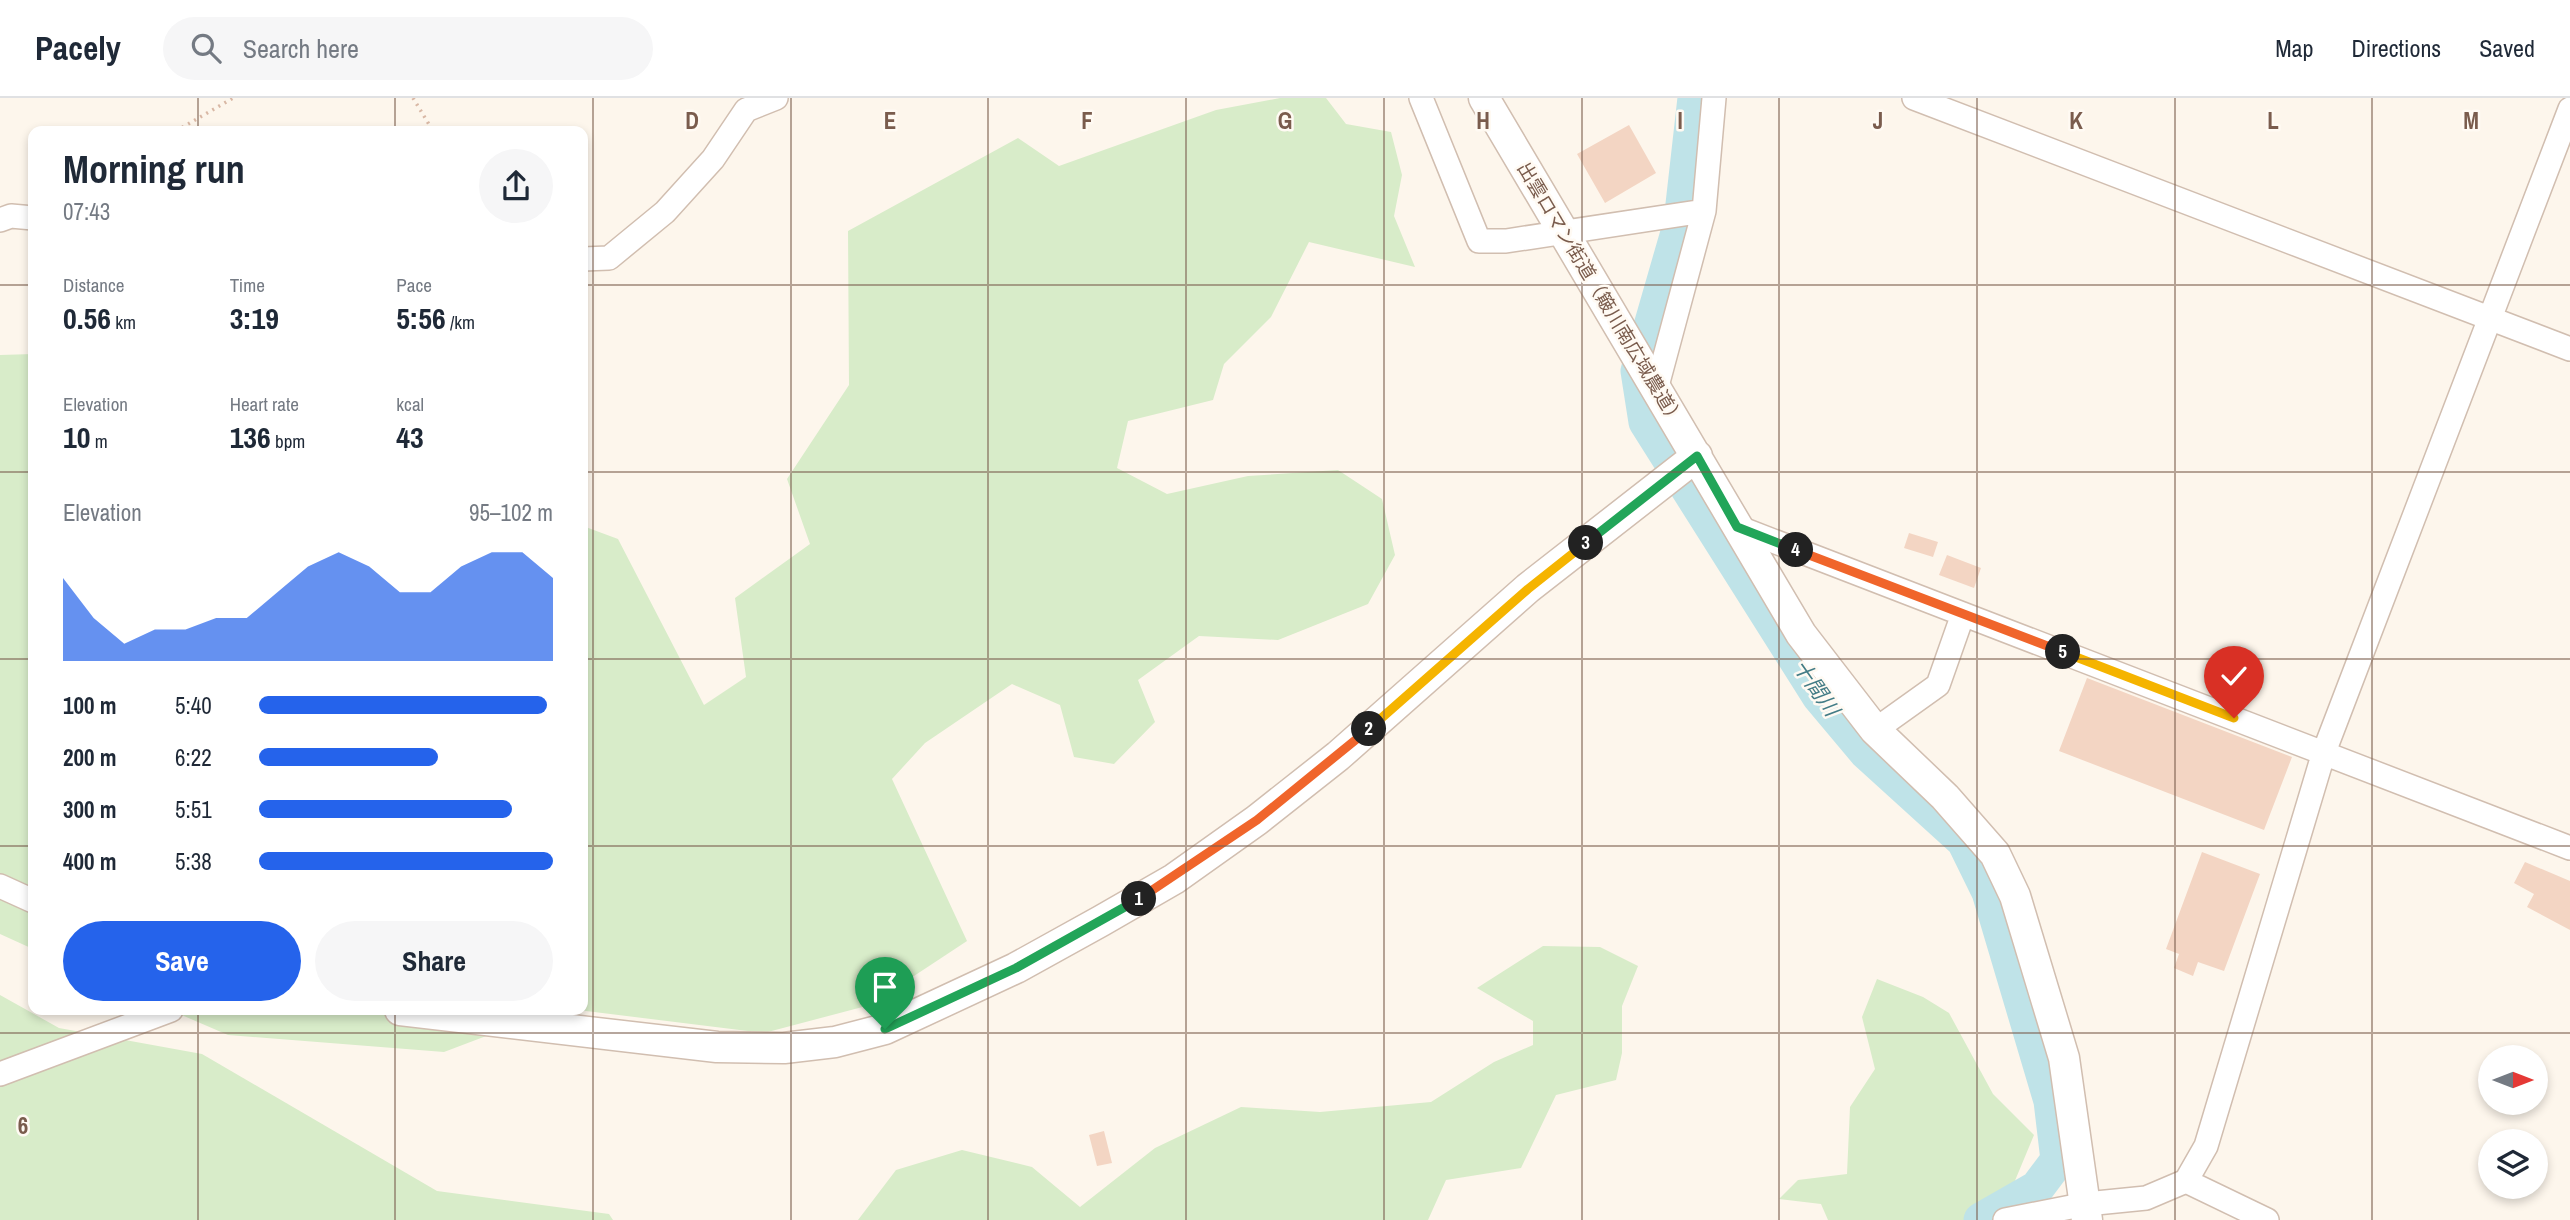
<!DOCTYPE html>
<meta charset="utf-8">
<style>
body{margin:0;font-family:"Archivo Narrow","Noto Sans JP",sans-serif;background:#f6f6f7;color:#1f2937;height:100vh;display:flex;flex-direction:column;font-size:26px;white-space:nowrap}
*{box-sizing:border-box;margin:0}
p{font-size:23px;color:#747a83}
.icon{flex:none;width:38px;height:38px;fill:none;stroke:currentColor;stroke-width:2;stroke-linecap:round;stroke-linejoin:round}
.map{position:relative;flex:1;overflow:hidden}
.drawer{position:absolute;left:28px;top:28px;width:560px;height:889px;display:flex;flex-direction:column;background:#fff;border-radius:14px;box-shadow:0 4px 10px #0003}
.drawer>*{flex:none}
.needle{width:46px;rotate:90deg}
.fabs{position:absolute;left:2478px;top:947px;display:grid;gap:14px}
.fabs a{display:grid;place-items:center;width:70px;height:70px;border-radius:50%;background:#fff;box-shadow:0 4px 10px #0003;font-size:35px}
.pin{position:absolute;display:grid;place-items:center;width:60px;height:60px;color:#fff;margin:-72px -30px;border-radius:50% 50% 50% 0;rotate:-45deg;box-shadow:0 0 7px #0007}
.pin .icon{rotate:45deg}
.km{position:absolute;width:35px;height:35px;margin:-18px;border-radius:50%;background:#222;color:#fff;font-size:19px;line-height:35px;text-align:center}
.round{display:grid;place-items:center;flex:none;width:74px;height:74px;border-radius:37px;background:#f6f6f7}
.headline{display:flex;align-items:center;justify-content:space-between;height:119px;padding:0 35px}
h1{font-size:38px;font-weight:700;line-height:52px}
.figures{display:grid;grid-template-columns:repeat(3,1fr);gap:10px;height:119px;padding:7px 35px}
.figures div{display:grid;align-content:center}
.figures b{font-size:30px;font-weight:700}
.figures small{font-size:19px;font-weight:400}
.figures p{font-size:19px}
.chart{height:196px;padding:14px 35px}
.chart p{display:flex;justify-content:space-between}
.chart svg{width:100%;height:126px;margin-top:7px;fill:#2563eb;opacity:.7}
.action{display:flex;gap:14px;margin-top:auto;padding:14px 35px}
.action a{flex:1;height:80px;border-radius:42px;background:#2563eb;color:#fff;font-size:28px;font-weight:700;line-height:80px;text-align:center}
.action a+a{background:#f6f6f7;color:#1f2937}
ul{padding:0 35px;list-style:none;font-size:23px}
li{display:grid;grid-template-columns:112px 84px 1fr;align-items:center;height:52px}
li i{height:18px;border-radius:9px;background:#2563eb}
header{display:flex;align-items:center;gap:42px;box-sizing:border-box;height:98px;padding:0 35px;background:#fff;border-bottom:2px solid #e0e1e3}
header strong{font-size:33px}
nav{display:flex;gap:38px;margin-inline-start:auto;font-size:24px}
.search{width:490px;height:63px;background:#f6f6f7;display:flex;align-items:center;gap:18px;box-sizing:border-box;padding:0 24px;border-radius:38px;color:#747a83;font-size:26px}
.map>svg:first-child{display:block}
.green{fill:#d8ecc9}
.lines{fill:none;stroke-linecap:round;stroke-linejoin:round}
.river{stroke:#bfe3e8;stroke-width:35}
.building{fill:#f3d5c3}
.minor-casing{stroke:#d1beb0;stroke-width:26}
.tertiary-casing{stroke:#d1beb0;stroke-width:33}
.path{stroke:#d9b8a5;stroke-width:3.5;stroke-dasharray:2 5;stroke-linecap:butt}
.minor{stroke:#fff;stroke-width:23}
.tertiary{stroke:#fff;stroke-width:30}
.split-1-casing{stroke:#fff;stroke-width:14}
.split-2-casing{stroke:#fff;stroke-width:14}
.split-3-casing{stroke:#fff;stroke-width:14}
.split-4-casing{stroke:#fff;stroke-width:14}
.split-5-casing{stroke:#fff;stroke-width:14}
.split-6-casing{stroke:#fff;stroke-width:14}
.split-1{stroke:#22a559;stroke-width:9}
.split-2{stroke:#f0652b;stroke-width:9}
.split-3{stroke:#f5b400;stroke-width:9}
.split-4{stroke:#22a559;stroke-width:9}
.split-5{stroke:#f0652b;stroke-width:9}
.split-6{stroke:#f5b400;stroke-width:9}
.grid{fill:none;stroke:#7a5c4d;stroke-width:2;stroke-opacity:0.55}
.labels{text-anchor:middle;stroke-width:5;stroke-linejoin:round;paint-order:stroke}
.street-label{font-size:19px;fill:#7a5c4d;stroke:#fffaf3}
.water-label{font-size:21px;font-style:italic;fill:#437c86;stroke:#fffaf3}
.grid-label{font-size:23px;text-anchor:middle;font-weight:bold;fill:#7a5c4d;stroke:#fffaf3;stroke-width:5;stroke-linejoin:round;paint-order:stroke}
</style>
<header>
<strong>Pacely</strong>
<div class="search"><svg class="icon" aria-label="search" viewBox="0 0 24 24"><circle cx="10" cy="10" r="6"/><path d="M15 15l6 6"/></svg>Search here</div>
<nav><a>Map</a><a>Directions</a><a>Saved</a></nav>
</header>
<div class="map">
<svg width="2570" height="1122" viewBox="0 0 2570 1122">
<rect width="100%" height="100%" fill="#fdf6ec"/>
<path class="green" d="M1280,0H1326L1346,26L1391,34L1402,77L1394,118L1415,169L1309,144L1271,219L1224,266L1213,302L1128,323L1117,370L1167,396L1248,378L1338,372L1382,401L1395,457L1368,506L1278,542L1199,538L1138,582L1155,624L1114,666L1074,659L1060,607L1012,586L925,645L892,681L967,843L870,907L764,935L578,912H583V428L618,441L704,607L746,579L735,500L810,446L787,381L849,287L848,133L1018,40L1059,68L1216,12Z
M33,256V851L0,836V257Z
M1543,848L1600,849L1638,868L1622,908V955L1616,982L1556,997L1521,1070L1446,1082L1428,1122H858L896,1072L962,1052L1032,1069L1080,1109L1155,1050L1241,1009L1320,1014L1431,1004L1494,964L1533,947V923L1477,890Z
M1877,881L1923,899L1949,915L1993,996L2034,1037L2014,1085L1964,1122H1828L1821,1106L1779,1101L1798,1082L1847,1076L1850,1009L1875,971L1862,919Z
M0,897L59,930L202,956L437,1093L609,1116L613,1122H0Z
M170,912H555L444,954L228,937Z"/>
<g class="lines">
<path class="river" d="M1695,0L1681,124L1638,273L1646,324L1819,598L1866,654L1964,743L1989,794L2051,1003L2058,1062L2037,1090L1981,1122"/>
</g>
<path class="building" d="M1629,27L1656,75L1605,105L1577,56Z
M1909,435L1938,444L1933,459L1904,450Z
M1947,457L1981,470L1974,490L1939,477Z
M2087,580L2292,659L2264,732L2059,653Z
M2202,754L2260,776L2224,873L2198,864L2193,878L2174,870L2179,856L2166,851Z
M2525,764L2570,783V832L2527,809L2534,796L2514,785Z
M1104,1033L1112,1065L1097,1068L1089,1037Z"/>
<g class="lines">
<g class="minor-casing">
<path id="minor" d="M1421,0L1479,143H1506L1704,113
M1914,0L2570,251
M0,122L11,118L33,120
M583,161L609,160L665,114L713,61L746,12L776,0
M1657,288L1704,113L1714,0
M1737,429L2570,750
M1875,632L1938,587L1963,516
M0,788L33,803
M0,976L171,912
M2186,1083L2267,1122
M2005,1122L2086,1106L2146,1100L2186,1083L2206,1048L2324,654L2570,11"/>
</g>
<g class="tertiary-casing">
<path id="tertiary" d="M1484,0L1801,536L1875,632L1945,699L1995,756L2015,798L2064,960L2087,1122
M400,912L717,949L784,950L835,944L885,931L1016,870L1101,823L1174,781L1257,722L1338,658L1528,490L1697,358"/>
</g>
<path class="path" d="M413,0L433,33
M176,33L233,0"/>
<use href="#minor" class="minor"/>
<use href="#tertiary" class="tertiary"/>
</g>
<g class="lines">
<g class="split-1-casing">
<path id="split-1" d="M885,931L1016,870L1139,801"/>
</g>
<g class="split-2-casing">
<path id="split-2" d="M1139,801L1257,722L1369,631"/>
</g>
<g class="split-3-casing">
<path id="split-3" d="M1369,631L1528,491L1586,445"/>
</g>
<g class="split-4-casing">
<path id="split-4" d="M1586,445L1697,358L1737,429L1796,452"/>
</g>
<g class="split-5-casing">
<path id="split-5" d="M1796,452L2063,554"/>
</g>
<g class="split-6-casing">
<path id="split-6" d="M2063,554L2234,620"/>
</g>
<use href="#split-1" class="split-1"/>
<use href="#split-2" class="split-2"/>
<use href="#split-3" class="split-3"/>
<use href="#split-4" class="split-4"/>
<use href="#split-5" class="split-5"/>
<use href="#split-6" class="split-6"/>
</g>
<path class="grid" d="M198,0V33M395,0V33M593,0V1122M791,0V1122M988,0V1122M1186,0V1122M1384,0V1122M1582,0V1122M1779,0V1122M1977,0V1122M2175,0V1122M2372,0V1122M0,187H33M583,187H2570M0,374H33M583,374H2570M0,561H33M583,561H2570M0,748H33M583,748H2570M198,912V1122M395,912V1122M0,935H2570"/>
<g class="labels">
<g class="street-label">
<text transform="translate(1601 196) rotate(59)" y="7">出雲ロマン街道（簸川南広域農道）</text>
</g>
<g class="water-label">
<text transform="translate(1816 590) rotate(55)" y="7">十間川</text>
</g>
</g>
<g class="grid-label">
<text x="692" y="31">D</text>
<text x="890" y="31">E</text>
<text x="1087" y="31">F</text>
<text x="1285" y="31">G</text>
<text x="1483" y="31">H</text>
<text x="1680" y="31">I</text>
<text x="1878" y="31">J</text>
<text x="2076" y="31">K</text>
<text x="2273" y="31">L</text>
<text x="2471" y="31">M</text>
<text x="23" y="1036">6</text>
</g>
</svg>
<div class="fabs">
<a><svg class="needle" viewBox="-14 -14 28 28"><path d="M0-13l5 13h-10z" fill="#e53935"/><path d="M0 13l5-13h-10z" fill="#747a83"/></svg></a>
<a><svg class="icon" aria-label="layers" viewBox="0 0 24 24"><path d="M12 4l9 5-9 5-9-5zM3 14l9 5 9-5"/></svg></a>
</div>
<div class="pin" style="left:885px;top:931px;background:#1e9e55"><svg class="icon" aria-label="arrive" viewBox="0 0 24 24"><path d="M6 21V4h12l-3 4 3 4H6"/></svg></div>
<div class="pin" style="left:2234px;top:620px;background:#d93025"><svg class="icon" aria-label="check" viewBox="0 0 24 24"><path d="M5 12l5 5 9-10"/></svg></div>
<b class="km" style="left:1139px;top:801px">1</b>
<b class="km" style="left:1369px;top:631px">2</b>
<b class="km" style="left:1586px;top:445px">3</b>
<b class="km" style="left:1796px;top:452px">4</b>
<b class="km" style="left:2063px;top:554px">5</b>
<section class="drawer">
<div class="headline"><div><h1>Morning run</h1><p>07:43</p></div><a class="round"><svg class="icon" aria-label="share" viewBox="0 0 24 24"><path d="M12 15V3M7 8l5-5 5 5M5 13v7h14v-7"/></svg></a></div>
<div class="figures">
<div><p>Distance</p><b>0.56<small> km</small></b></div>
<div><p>Time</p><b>3:19</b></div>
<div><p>Pace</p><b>5:56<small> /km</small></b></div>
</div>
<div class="figures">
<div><p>Elevation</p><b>10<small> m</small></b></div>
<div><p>Heart rate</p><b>136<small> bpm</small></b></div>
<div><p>kcal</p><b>43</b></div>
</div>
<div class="chart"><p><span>Elevation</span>95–102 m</p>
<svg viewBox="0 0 160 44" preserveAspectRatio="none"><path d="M0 44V15L10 29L20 38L30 33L40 33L50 29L60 29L70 20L80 11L90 6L100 11L110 20L120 20L130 11L140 6L150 6L160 15V44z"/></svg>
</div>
<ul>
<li><b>100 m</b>5:40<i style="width:98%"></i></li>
<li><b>200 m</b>6:22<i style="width:61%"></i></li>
<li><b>300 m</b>5:51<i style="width:86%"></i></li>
<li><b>400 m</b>5:38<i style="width:100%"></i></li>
</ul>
<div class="action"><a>Save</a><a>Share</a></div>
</section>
</div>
